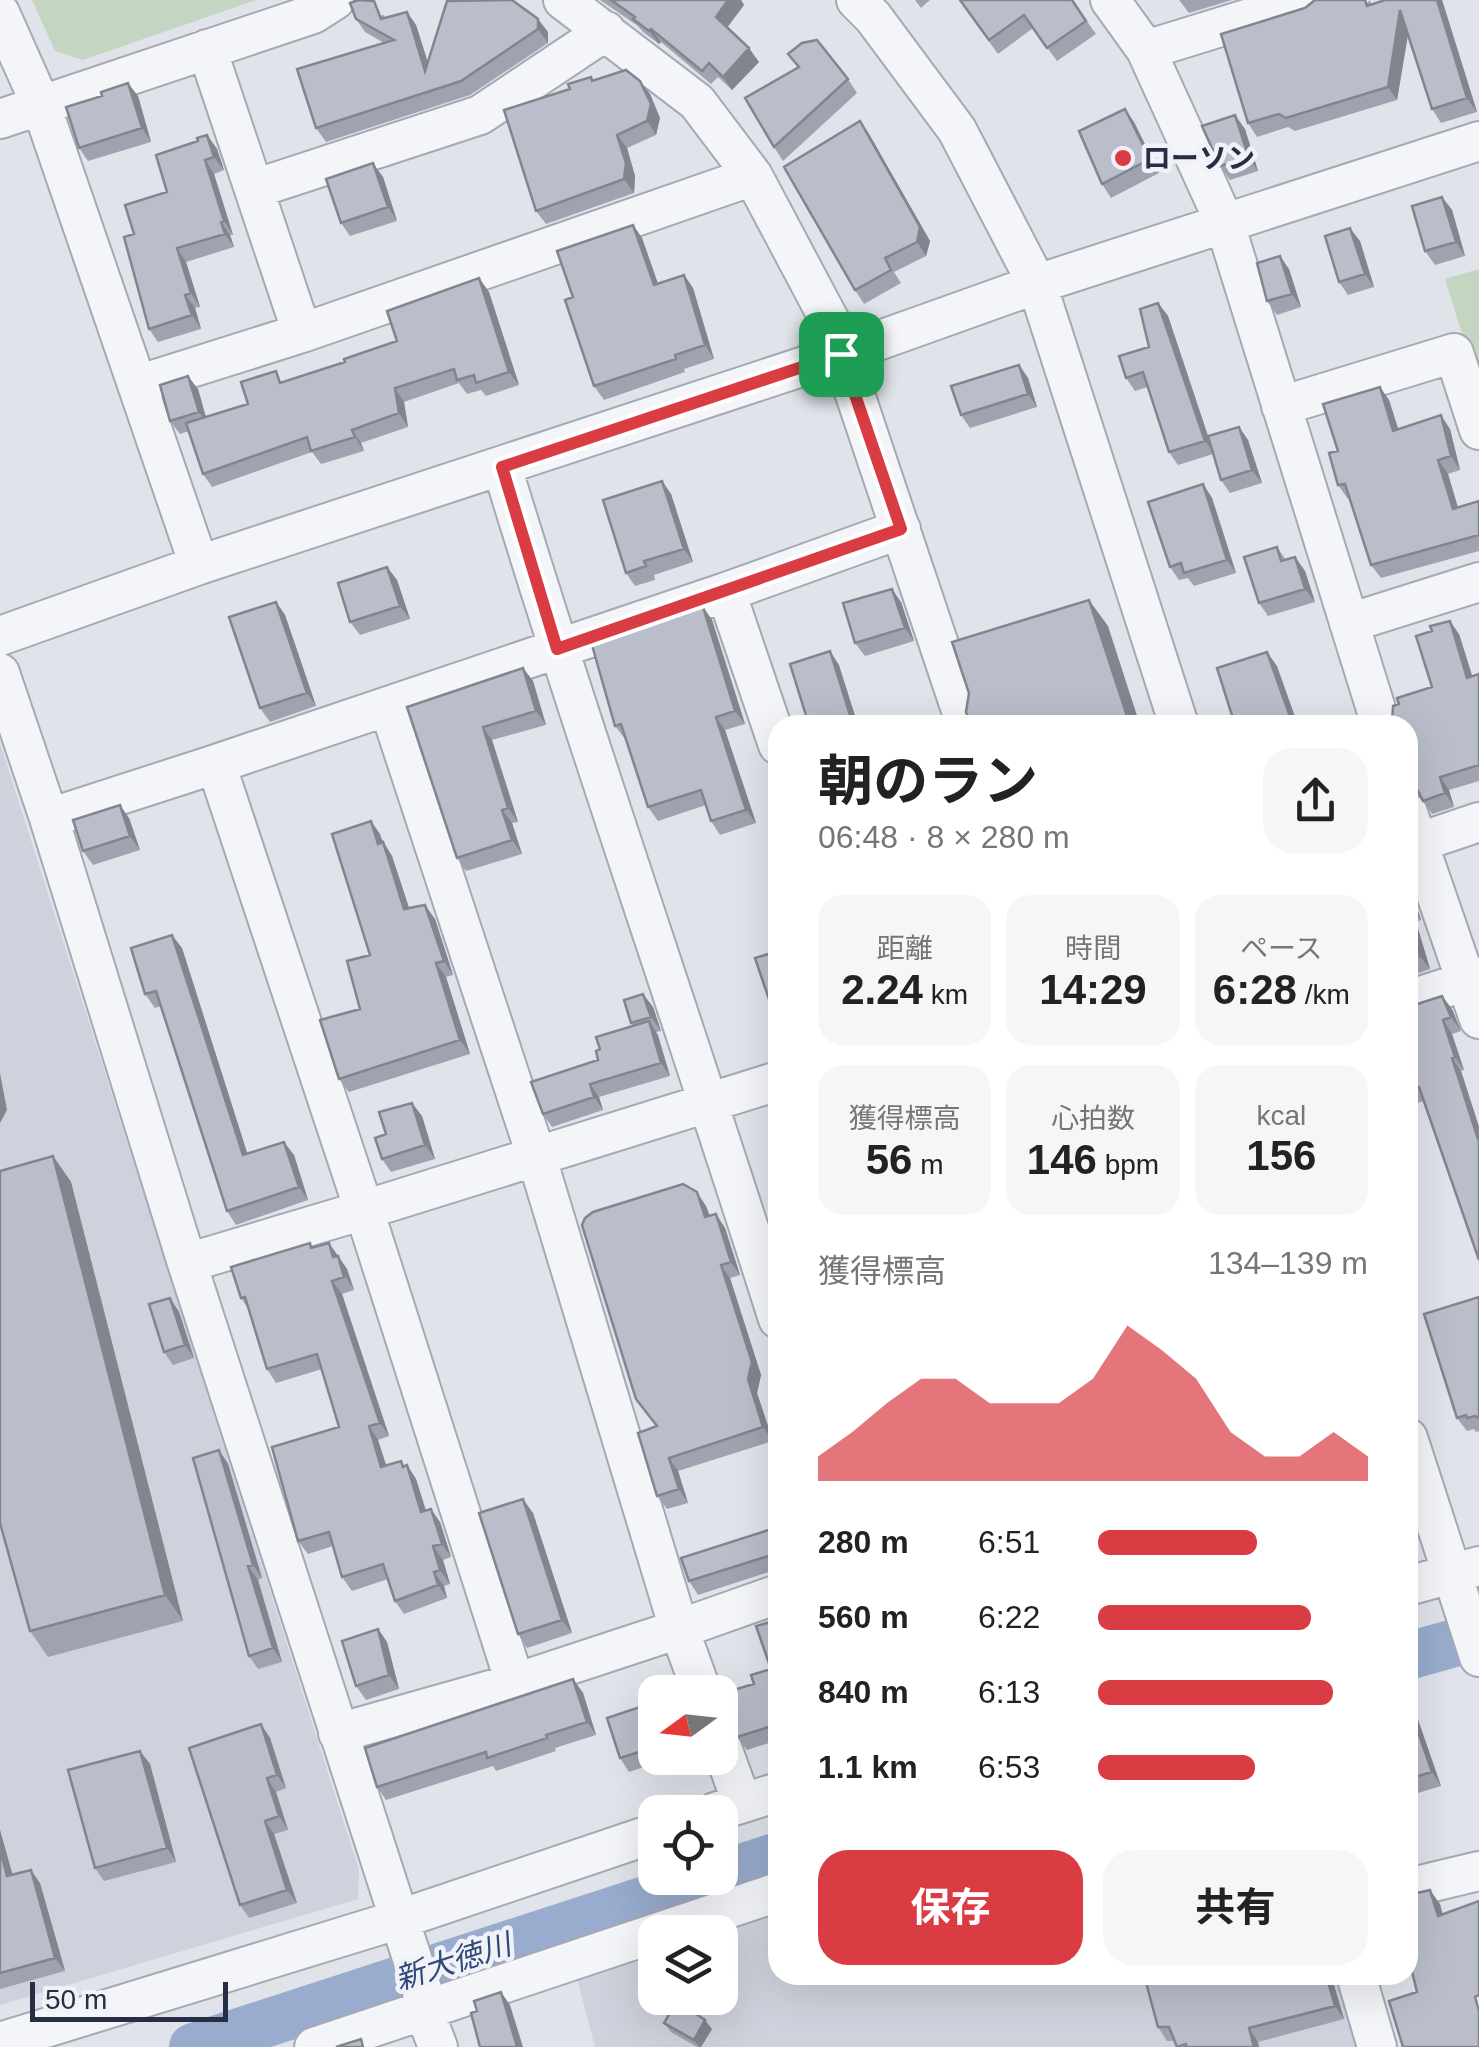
<!DOCTYPE html>
<html lang="ja">
<meta charset="utf-8">
<style>
body{margin:0;font-family:Arial,"Noto Sans JP",sans-serif;background:#f6f6f6;color:#222;height:100vh;display:flex;flex-direction:column;font-size:38px;white-space:nowrap}
*{box-sizing:border-box;margin:0}
p{font-size:32px;color:#767676}
.icon{flex:none;width:55px;height:55px;fill:none;stroke:currentColor;stroke-width:2;stroke-linecap:round;stroke-linejoin:round}
.map{position:relative;flex:1;overflow:hidden}
.sheet{position:absolute;left:768px;top:715px;width:650px;height:1270px;display:flex;flex-direction:column;background:#fff;border-radius:30px;box-shadow:0 10px 40px #0002}
.sheet>*{flex:none}
.needle{width:65px;rotate:255deg}
.tools{position:absolute;left:638px;top:1675px;display:grid;gap:20px}
.tools a{display:grid;place-items:center;width:100px;height:100px;border-radius:20px;background:#fff;box-shadow:0 10px 40px #0002;font-size:50px}
.scale{position:absolute;left:30px;bottom:25px;width:198px;box-sizing:border-box;padding-left:10px;border:5px solid #272e43;border-top:0;font-size:28px;line-height:35px;white-space:nowrap;color:#272e43;-webkit-text-stroke:8px #f0f2f7;paint-order:stroke}
.pin{position:absolute;display:grid;place-items:center;width:85px;height:85px;color:#fff;margin:-42px;border-radius:20px;box-shadow:0 5px 15px #0006}
.round{display:grid;place-items:center;flex:none;width:105px;height:105px;border-radius:30px;background:#f6f6f6}
.summary{display:flex;align-items:center;justify-content:space-between;height:170px;padding:0 50px}
h1{font-size:55px;font-weight:700;line-height:75px}
.stats{display:grid;grid-template-columns:repeat(3,1fr);gap:15px;height:170px;padding:10px 50px}
.stats div{display:grid;align-content:center;border-radius:25px;background:#f6f6f6;text-align:center}
.stats b{font-size:42px;font-weight:700}
.stats small{font-size:28px;font-weight:400}
.stats p{font-size:28px}
.chart{height:280px;padding:20px 50px}
.chart p{display:flex;justify-content:space-between}
.chart svg{width:100%;height:180px;margin-top:10px;fill:#d93c42;opacity:.7}
.button{display:flex;gap:20px;margin-top:auto;padding:20px 50px}
.button a{flex:1;height:115px;border-radius:30px;background:#d93c42;color:#fff;font-size:40px;font-weight:700;line-height:115px;text-align:center}
.button a+a{background:#f6f6f6;color:#222}
ul{padding:0 50px;list-style:none;font-size:32px}
li{display:grid;grid-template-columns:160px 120px 1fr;align-items:center;height:75px}
li i{height:25px;border-radius:12px;background:#d93c42}
.map>svg:first-child{display:block}
.built{fill:#ced2dc}
.green{fill:#c4d5c1}
.lines{fill:none;stroke-linecap:round;stroke-linejoin:round}
.river{stroke:#99accd;stroke-width:48}
.minor-casing{stroke:#a5a9b5;stroke-width:42}
.minor{stroke:#f3f5f8;stroke-width:38}
.wall{fill:#a0a3af}
.shaded-wall{fill:#82858e}
.building{fill:#babecb;stroke:#82858e;stroke-width:2.5}
.route-casing{stroke:#fff;stroke-width:20}
.route{stroke:#d93c42;stroke-width:12}
.poi-dot{fill:#d93c42;stroke:#f0f2f7;stroke-width:4}
.labels{text-anchor:middle;stroke-width:9;stroke-linejoin:round;paint-order:stroke}
.poi-label{font-size:28px;font-weight:bold;fill:#272e43;stroke:#f0f2f7;text-anchor:start}
.water-label{font-size:30px;font-style:italic;fill:#2e487a;stroke:#f0f2f7}
</style>
<div class="map">
<svg width="1479" height="2047" viewBox="0 0 1479 2047">
<rect width="100%" height="100%" fill="#e0e3ea"/>
<path class="built" d="M0,743L359,1870L358,1899L0,2005Z
M777,1906L778,1975H1339L1360,2047H595L576,1975L655,1948V1998H720V1932H701Z"/>
<path class="green" d="M32,0H256L83,60L55,51Z
M1479,269V388L1445,279Z"/>
<g class="lines">
<path class="river" d="M1408,1656L1479,1636
M720,1875L778,1856
M193,2047L713,1878"/>
<g class="minor-casing">
<path id="minor" d="M563,0L697,102L753,176L831,323L966,725
M856,0L873,17L957,130L1037,284L1179,725
M1110,0L1146,50L1224,221L1381,725
M0,13L41,105L199,565
M207,49L302,333
M1146,50L1308,0
M0,119L313,14L335,0
M254,189L480,115L606,31
M137,385L302,333L753,176
M1281,406L1454,353L1479,430
M502,467C589,753 688,1034 778,1319
M726,592L901,529
M1349,623L1479,582
M0,636L199,565L841,354L1037,284L1479,141
M0,673L49,818L187,1263L422,1989L423,2008L438,2047
M389,708L536,1155L679,1629L778,1594
M216,764L726,592L778,745
M1408,813L1479,1019
M49,818L216,764L364,1210L778,1081
M1417,843L1479,822
M1408,1000L1479,977
M187,1263L364,1210L515,1683L679,1629L702,1692
M1408,1438L1479,1657
M1408,1586L1479,1566
M338,1733L515,1683
M720,1742L742,1803
M715,1812L778,1792
M1408,1888L1479,1871
M1356,1975L1377,2047
M0,2042L400,1919L655,1833
M314,2047L778,1892"/>
</g>
<use href="#minor" class="minor"/>
</g>
<path class="wall" d="M600,0H741L744,5L727,28L759,62L732,90L718,77L711,84L661,42L659,44L643,32L638,26Z
M915,0H930L921,8Z
M959,0H1072L1096,34L1057,61L1033,28L998,54Z
M1179,0H1232L1189,13Z
M1370,0L1371,4L1385,0H1442L1477,112L1441,123L1432,109L1408,34L1397,100L1295,131L1288,127L1257,137L1248,123Z
M447,1L548,32V43L470,95L326,142L316,128L384,43L365,32L356,19L384,15L385,18L407,12L416,25L428,63Z
M788,54L848,79L857,93L783,161L774,147L798,68Z
M591,77L593,81L650,94L660,118L656,135L627,148L635,176L634,193L546,224L536,211Z
M102,96H138L151,142L88,161L79,148Z
M860,121L869,134L930,241L926,256L894,272L901,283L864,304L855,290Z
M1134,122L1159,173L1111,198L1102,184Z
M1245,129L1258,171L1230,180L1220,166Z
M207,135L217,149L224,170L214,174L233,235H230L234,247L186,262L200,307L195,308L201,329L158,342L149,329L167,192L198,141Z
M383,177L397,221L350,236L341,223Z
M1442,197L1452,210L1465,256L1435,265L1425,251Z
M633,225L642,238L658,284L684,275L693,288L714,359L684,369L685,372L604,400L594,386L573,297Z
M1360,241L1374,287L1348,295L1339,282Z
M1289,269L1301,307L1277,315L1267,301Z
M479,278L489,292L519,385L486,396L481,390L467,394L459,383L404,402L408,427L361,443L364,451L321,464L312,452L212,487L203,474L189,431L180,434L170,421L198,389L206,417L248,404L283,382L345,362L397,341Z
M1158,303L1168,316L1208,436L1239,427L1248,440L1262,483L1230,493L1221,480L1213,454L1178,465L1169,452L1148,387L1135,391L1126,378L1149,347Z
M1019,365L1028,378L1037,407L970,428L961,415Z
M1380,387L1389,400L1398,429H1450L1460,470L1448,474L1458,507L1479,501V551L1381,578L1371,565L1349,498L1348,499L1338,485V451Z
M662,481L671,494L693,562L654,575L655,580L635,586L626,573Z
M1203,484L1212,498L1236,573L1194,586L1188,578L1179,580L1170,567Z
M1277,547L1286,560L1295,557L1305,571L1315,602L1268,616L1259,603Z
M387,567L397,580L410,619L360,635L350,622Z
M276,602L285,615L316,706L270,722L260,708Z
M901,602L914,641L865,656L855,643Z
M703,607L712,620L745,724L725,730L756,823L720,835L711,821L706,805L658,821L648,807L626,739H625L615,726Z
M1459,634L1472,676L1479,674V781L1449,790L1454,807L1432,814L1420,795L1413,791H1408V725L1399,704L1432,687Z
M523,668L533,681L546,725L492,740L518,822L512,823L522,854L466,871L457,858L407,707Z
M129,818L140,850L93,865L83,851Z
M371,821L392,856L409,908L435,919L453,975L446,977L470,1054L349,1092L339,1079L360,1009L370,955Z
M1408,881L1421,920L1416,922L1430,969L1408,977Z
M182,948L247,1153L294,1155L308,1200L236,1225L227,1211L161,1006L155,1008L145,994Z
M643,994L653,1007L661,1031L656,1032L670,1076L599,1097L603,1110L552,1127L543,1114L598,1060L600,1049L633,1026L631,1023Z
M1408,1007L1452,1009L1461,1031L1452,1034L1464,1070L1461,1071L1479,1127V1260L1424,1101L1408,1106Z
M422,1116L435,1159L391,1172L382,1159L386,1134Z
M53,1156L71,1182L183,1621L48,1657L30,1631Z
M706,1206L710,1216L716,1214L725,1228L740,1275L730,1278L761,1375L757,1393L773,1441L678,1471L688,1503L667,1509L657,1496L656,1427Z
M329,1243L347,1269L354,1290L342,1294L389,1436L378,1440L386,1466L401,1461L404,1466L407,1465L416,1479L426,1510L440,1522L451,1557L443,1560L450,1584L444,1586L447,1598L404,1614L395,1601L388,1579L352,1591L342,1577L333,1546L308,1554L298,1541L339,1427L322,1369L276,1383L267,1369L249,1310L241,1298L313,1248Z
M1479,1297V1431L1476,1432L1474,1429L1467,1431L1457,1418Z
M170,1298L179,1312L194,1358L173,1365L164,1352Z
M219,1450L228,1464L262,1578L258,1580L282,1662L258,1669L249,1656Z
M533,1513L572,1633L527,1648L518,1634Z
M778,1527V1569L698,1595L689,1581Z
M778,1620V1740L747,1750L737,1737L771,1669Z
M378,1629L387,1642L399,1689L366,1700L356,1686Z
M573,1679L583,1693L596,1735L555,1748L556,1751L496,1771L493,1766L386,1800L377,1787Z
M655,1702V1758H689L692,1766L670,1773L662,1761L629,1772L620,1758Z
M1408,1702L1416,1714L1441,1786L1408,1796Z
M261,1724L270,1738L286,1788L276,1792L288,1830L274,1834L297,1903L249,1918L240,1905Z
M140,1751L150,1764L176,1862L104,1881L95,1868Z
M0,1830L12,1875L40,1883L65,1971L0,1989Z
M1144,1975H1331L1344,2019L1258,2042L1259,2047H1178L1175,2041H1167L1158,2027Z
M664,2023L712,2029L701,2047H697L671,2032Z"/>
<path class="shaded-wall" d="M728,0H741L744,5L725,30L716,17Z
M1437,0H1442L1477,112L1467,98Z
M1400,10L1410,23L1397,100L1388,87Z
M407,12L416,25L435,85L425,71Z
M538,19L548,32V43L538,29Z
M651,29L661,42L659,44L649,31Z
M749,48L759,62L732,90L723,77Z
M640,81L650,94L660,118L656,135L647,121Z
M128,83L138,96L151,142L142,128Z
M1125,109L1134,122L1159,173L1150,159Z
M1235,115L1245,129L1258,171L1249,158Z
M860,121L869,134L930,241L926,256L917,242Z
M207,135L217,149L224,170L214,157Z
M617,135L627,148L635,176L634,193L624,179Z
M205,160L214,174L233,235L224,221Z
M373,163L383,177L397,221L388,207Z
M1442,197L1452,210L1465,256L1456,242Z
M221,222L230,235L234,247L225,234Z
M633,225L642,238L663,298L654,285Z
M1350,228L1360,241L1374,287L1365,274Z
M177,248L186,262L200,307L191,293Z
M1280,256L1289,269L1301,307L1292,294Z
M684,275L693,288L714,359L705,345Z
M479,278L489,292L519,385L509,372Z
M185,295L195,308L201,329L192,315Z
M1158,303L1168,316L1214,454L1205,441Z
M1019,365L1028,378L1037,407L1028,394Z
M188,376L198,389L208,425L199,412Z
M1380,387L1389,400L1403,444L1393,431Z
M395,388L404,402L408,427L399,413Z
M1441,415L1450,429L1460,470L1451,456Z
M1239,427L1248,440L1262,483L1252,470Z
M352,430L361,443L364,451L355,437Z
M1438,460L1448,474L1462,522L1453,509Z
M662,481L671,494L693,562L684,549Z
M1203,484L1212,498L1236,573L1227,560Z
M1295,557L1305,571L1315,602L1305,589Z
M387,567L397,580L410,619L400,606Z
M892,589L901,602L914,641L905,628Z
M1089,600L1108,626L1140,725H1130Z
M276,602L285,615L316,706L307,693Z
M703,607L712,620L745,724L735,711Z
M1450,621L1459,634L1477,691L1467,678Z
M830,651L839,665L858,725H853Z
M1267,652L1277,666L1298,725H1293Z
M523,668L533,681L546,725L536,711Z
M716,717L725,730L756,823L746,810Z
M483,727L492,740L518,822L508,808Z
M1440,777L1449,790L1454,807L1445,793Z
M120,805L129,818L140,850L130,836Z
M502,810L512,823L522,854L512,840Z
M371,821L380,834L385,850L383,842L392,856L414,923L404,909Z
M1408,881L1421,920L1412,907L1408,894Z
M425,905L435,919L453,975L444,961Z
M1408,910L1416,922L1430,969L1420,956Z
M172,935L182,948L252,1168L243,1155Z
M436,963L446,977L470,1054L460,1040Z
M643,994L653,1007L661,1031L651,1017Z
M1442,996L1452,1009L1461,1031L1451,1017Z
M1443,1020L1452,1034L1464,1070L1455,1057Z
M649,1021L658,1035L670,1076L661,1063Z
M1452,1058L1461,1071L1479,1127V1141Z
M0,1073L7,1110L0,1123Z
M590,1084L599,1097L603,1110L594,1097Z
M412,1103L422,1116L435,1159L425,1145Z
M284,1142L294,1155L308,1200L299,1187Z
M53,1156L71,1182L183,1621L165,1595Z
M697,1192L706,1206L715,1231L705,1217Z
M716,1214L725,1228L740,1275L731,1262Z
M329,1243L347,1269L354,1290L333,1257Z
M721,1265L730,1278L761,1375L757,1393L773,1441L763,1427L748,1379Z
M332,1281L342,1294L389,1436L380,1423Z
M170,1298L179,1312L194,1358L185,1345Z
M369,1426L378,1440L391,1480L381,1467Z
M219,1450L228,1464L262,1578L253,1565Z
M669,1458L678,1471L688,1503L679,1489Z
M401,1461L409,1473L407,1465L416,1479L430,1525L421,1512Z
M523,1499L533,1513L572,1633L562,1620Z
M431,1509L440,1522L451,1557L442,1544Z
M433,1546L443,1560L450,1584L440,1570Z
M248,1566L258,1580L282,1662L273,1648Z
M434,1572L444,1586L447,1598L438,1585Z
M378,1629L387,1642L399,1689L389,1675Z
M573,1679L583,1693L596,1735L587,1722Z
M1408,1702L1416,1714L1441,1786L1432,1772Z
M261,1724L270,1738L286,1788L277,1775Z
M140,1751L150,1764L176,1862L167,1848Z
M267,1778L276,1792L288,1830L279,1816Z
M265,1821L274,1834L297,1903L287,1890Z
M0,1830L17,1890L7,1876L0,1850Z
M31,1870L40,1883L65,1971L55,1958Z
M1430,1890L1440,1904L1447,1930L1438,1916Z
M1326,1975H1331L1344,2019L1335,2006Z
M501,1992L510,2005L523,2047H517Z
M705,2020L712,2029L701,2047H699L694,2040Z
M1249,2028L1258,2042L1259,2047H1254Z"/>
<path class="building" d="M358,0L374,1L381,19L407,12L425,71L447,1L512,0L538,19V29L461,81L316,128L297,69L394,40L356,19L350,3Z
M611,0H728L716,17L749,48L723,77L709,63L702,71L651,29L649,31L633,19L635,17Z
M960,0H1072L1086,21L1047,48L1024,15L989,40Z
M1315,0H1365L1367,6L1385,0H1437L1467,98L1432,109L1400,10L1388,87L1286,118L1279,114L1248,123L1221,34L1305,8Z
M817,40L848,79L774,147L745,98L799,67L788,54L802,43Z
M626,70L640,81L651,104L647,121L617,135L626,163L624,179L536,211L504,110L570,89L568,84L591,77L592,81Z
M128,83L142,128L79,148L66,107L102,96L101,92Z
M1125,109L1150,159L1102,184L1079,131Z
M1235,115L1249,158L1220,166L1202,126Z
M860,121L920,227L917,242L885,258L891,270L855,290L784,167Z
M207,135L214,157L205,160L224,221L221,222L225,234L177,248L191,293L185,295L192,315L149,329L124,237L134,234L125,205L167,192L156,155L198,141L197,138Z
M373,163L388,207L341,223L326,179Z
M1442,197L1456,242L1425,251L1412,206Z
M633,225L654,285L684,275L705,345L675,355L676,359L594,386L565,300L573,297L557,251Z
M1350,228L1365,274L1339,282L1325,236Z
M1280,256L1292,294L1267,301L1257,263Z
M479,278L509,372L476,383L474,375L457,380L454,369L395,388L399,413L352,430L355,437L311,451L307,437L203,474L186,423L248,404L241,382L276,371L280,383L345,362L344,359L397,341L387,311Z
M1158,303L1205,441L1169,452L1143,372L1126,378L1119,356L1149,347L1140,309Z
M1019,365L1028,394L961,415L951,386Z
M188,376L199,412L170,421L160,385Z
M1380,387L1393,431L1441,415L1451,456L1438,460L1453,509L1479,501V535L1371,565L1345,484L1338,485L1329,453L1338,451L1323,404Z
M1239,427L1252,470L1221,480L1208,436Z
M662,481L684,549L644,561L646,566L626,573L603,500Z
M1203,484L1227,560L1184,573L1181,563L1170,567L1148,502Z
M1277,547L1281,561L1295,557L1305,589L1259,603L1244,557Z
M387,567L400,606L350,622L338,583Z
M892,589L905,628L855,643L843,603Z
M1089,600L1130,725H970L966,712L969,693L952,642Z
M276,602L307,693L260,708L229,617Z
M703,607L735,711L716,717L746,810L711,821L701,790L648,807L621,724L615,726L592,645Z
M1450,621L1467,678L1479,674V765L1440,777L1445,793L1423,801L1414,783L1408,780V725H1392L1393,706L1399,704L1397,698L1432,687L1416,636L1432,631L1430,626Z
M830,651L853,725H809L790,664Z
M1267,652L1293,725H1235L1217,668Z
M523,668L536,711L483,727L508,808L502,810L512,840L457,858L407,707Z
M120,805L130,836L83,851L73,820Z
M371,821L378,844L383,842L404,909L425,905L444,961L436,963L460,1040L339,1079L320,1020L360,1009L347,961L370,955L332,834Z
M1408,911L1420,956L1408,960Z
M172,935L243,1155L284,1142L299,1187L227,1211L156,991L145,994L131,948Z
M778,951V1026L755,958Z
M643,994L651,1017L631,1023L624,1000Z
M1442,996L1451,1017L1443,1020L1455,1057L1452,1058L1478,1139H1479V1260L1419,1087L1408,1090V1007Z
M649,1021L661,1063L590,1084L594,1097L543,1114L531,1082L598,1060L596,1051L600,1049L596,1037Z
M412,1103L425,1145L382,1159L375,1138L386,1134L379,1112Z
M53,1156L165,1595L30,1631L0,1523V1171Z
M683,1184L697,1192L705,1217L716,1214L731,1262L721,1265L752,1362L748,1379L763,1427L669,1458L679,1489L657,1496L638,1433L657,1426L636,1399L582,1225L585,1218L593,1212Z
M310,1243L311,1248L329,1243L333,1257L338,1256L344,1277L332,1281L380,1423L369,1426L381,1467L401,1461L403,1467L407,1465L421,1512L431,1509L442,1544L433,1546L440,1570L434,1572L438,1585L395,1601L383,1564L342,1577L329,1532L298,1541L272,1447L339,1427L317,1354L267,1369L245,1297L241,1298L231,1267Z
M1479,1297V1418L1475,1416L1467,1418L1466,1415L1457,1418L1424,1314Z
M170,1298L185,1345L164,1352L149,1304Z
M219,1450L253,1565L248,1566L273,1648L249,1656L193,1458Z
M523,1499L562,1620L518,1634L479,1513Z
M778,1527V1553L689,1581L681,1558Z
M778,1620V1724L737,1737L720,1700V1694L754,1684L751,1675L771,1669L756,1626Z
M378,1629L389,1675L356,1686L342,1641Z
M573,1679L587,1722L546,1735L547,1738L487,1758L486,1752L377,1787L365,1748Z
M655,1702V1747L620,1758L607,1718Z
M1408,1703L1432,1772L1408,1779Z
M261,1724L277,1775L267,1778L279,1816L265,1821L287,1890L240,1905L189,1748Z
M140,1751L167,1848L95,1868L68,1770Z
M0,1850L7,1876L31,1870L55,1958L0,1973Z
M1430,1890L1438,1916L1479,1901V1995L1475,1997L1479,2011V2047H1403L1389,2001L1417,1992L1408,1955V1895Z
M1144,1975H1326L1335,2006L1249,2028L1254,2047H1186V2044L1177,2047L1169,2027H1158Z
M501,1992L517,2047H480L471,2013L477,2011L474,2001Z
M677,2001L705,2020L694,2040L664,2023Z
M361,2039L363,2047H336Z"/>
<g class="lines">
<g class="route-casing">
<path id="route" d="M841,354L901,529L557,649L502,467Z"/>
</g>
<use href="#route" class="route"/>
</g>
<circle class="poi-dot" cx="1123" cy="158" r="10"/>
<g class="labels">
<g class="poi-label">
<text x="1143" y="168">ローソン</text>
</g>
<g class="water-label">
<text transform="translate(453 1962) rotate(-18)" y="10">新大徳川</text>
</g>
</g>
</svg>
<div class="tools">
<a><svg class="needle" viewBox="-14 -14 28 28"><path d="M0-13l5 13h-10z" fill="#e53935"/><path d="M0 13l5-13h-10z" fill="#767676"/></svg></a>
<a><svg class="icon" aria-label="locate" viewBox="0 0 24 24"><circle cx="12" cy="12" r="6"/><path d="M12 2v4M12 18v4M2 12h4M18 12h4"/></svg></a>
<a><svg class="icon" aria-label="layers" viewBox="0 0 24 24"><path d="M12 4l9 5-9 5-9-5zM3 14l9 5 9-5"/></svg></a>
</div>
<div class="scale">50 m</div>
<div class="pin" style="left:841px;top:354px;background:#1e9e55"><svg class="icon" aria-label="arrive" viewBox="0 0 24 24"><path d="M6 21V4h12l-3 4 3 4H6"/></svg></div>
<section class="sheet">
<div class="summary"><div><h1>朝のラン</h1><p>06:48 · 8 × 280 m</p></div><a class="round"><svg class="icon" aria-label="share" viewBox="0 0 24 24"><path d="M12 15V3M7 8l5-5 5 5M5 13v7h14v-7"/></svg></a></div>
<div class="stats">
<div><p>距離</p><b>2.24<small> km</small></b></div>
<div><p>時間</p><b>14:29</b></div>
<div><p>ペース</p><b>6:28<small> /km</small></b></div>
</div>
<div class="stats">
<div><p>獲得標高</p><b>56<small> m</small></b></div>
<div><p>心拍数</p><b>146<small> bpm</small></b></div>
<div><p>kcal</p><b>156</b></div>
</div>
<div class="chart"><p><span>獲得標高</span>134–139 m</p>
<svg viewBox="0 0 160 44" preserveAspectRatio="none"><path d="M0 44V38L10 32L20 25L30 19L40 19L50 25L60 25L70 25L80 19L90 6L100 12L110 19L120 32L130 38L140 38L150 32L160 38V44z"/></svg>
</div>
<ul>
<li><b>280 m</b>6:51<i style="width:59%"></i></li>
<li><b>560 m</b>6:22<i style="width:79%"></i></li>
<li><b>840 m</b>6:13<i style="width:87%"></i></li>
<li><b>1.1 km</b>6:53<i style="width:58%"></i></li>
</ul>
<div class="button"><a>保存</a><a>共有</a></div>
</section>
</div>
